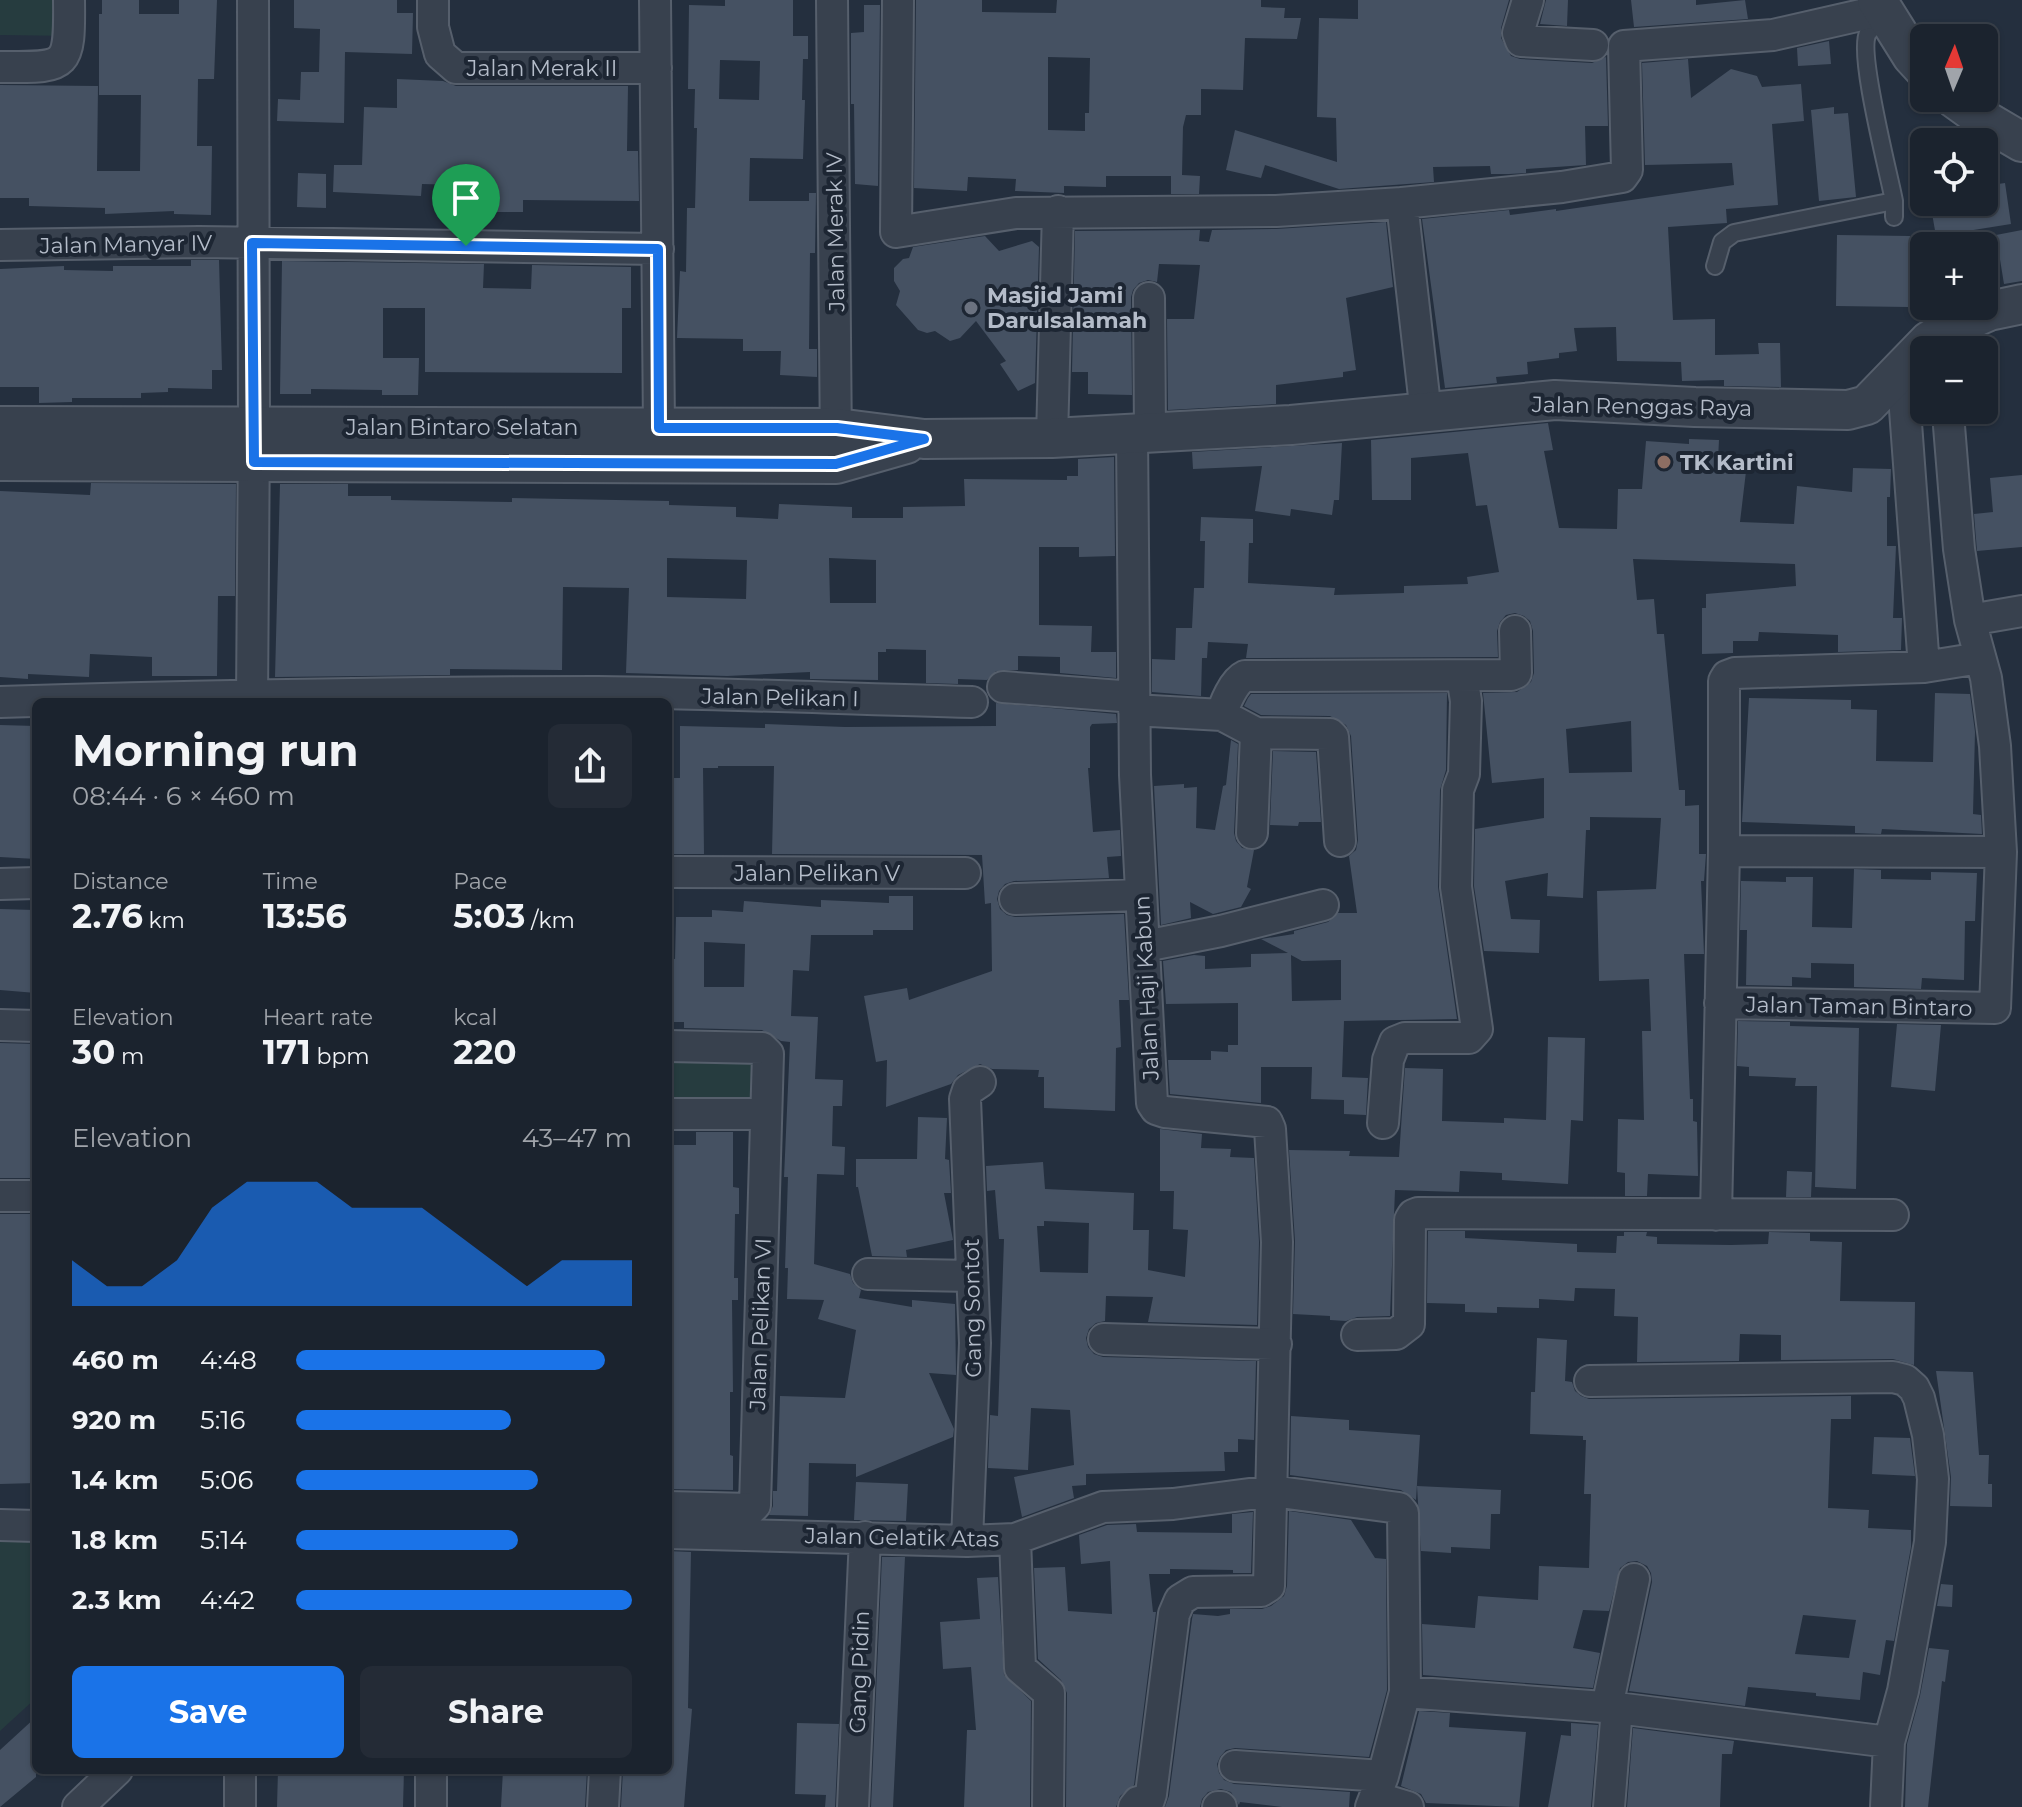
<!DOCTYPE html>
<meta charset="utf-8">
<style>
body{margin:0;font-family:Montserrat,sans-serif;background:#242b36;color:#f1f3f6;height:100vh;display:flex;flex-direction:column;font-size:30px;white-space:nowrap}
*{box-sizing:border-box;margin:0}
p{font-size:26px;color:#a0a4aa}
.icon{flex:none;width:44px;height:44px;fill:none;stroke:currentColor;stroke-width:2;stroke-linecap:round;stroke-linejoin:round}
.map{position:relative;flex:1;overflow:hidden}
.sheet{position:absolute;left:32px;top:698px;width:640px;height:1076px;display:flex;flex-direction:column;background:#1b232e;border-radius:12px;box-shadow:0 2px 6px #0004,0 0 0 2px #39404a}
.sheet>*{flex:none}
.needle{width:52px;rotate:2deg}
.fabs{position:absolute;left:1910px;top:24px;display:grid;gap:16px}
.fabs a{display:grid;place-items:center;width:88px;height:88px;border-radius:12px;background:#1b232e;box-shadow:0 2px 6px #0004,0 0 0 2px #39404a;font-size:40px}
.pin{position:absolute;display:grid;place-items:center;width:68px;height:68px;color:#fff;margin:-82px -34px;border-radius:50% 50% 50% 0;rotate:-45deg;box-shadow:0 0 8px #0007}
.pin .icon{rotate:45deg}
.round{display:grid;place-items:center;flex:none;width:84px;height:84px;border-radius:12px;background:#242b36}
.head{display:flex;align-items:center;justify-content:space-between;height:136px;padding:0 40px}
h1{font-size:44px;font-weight:700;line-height:60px}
.figures{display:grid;grid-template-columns:repeat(3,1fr);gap:12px;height:136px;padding:8px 40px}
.figures div{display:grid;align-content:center}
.figures b{font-size:34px;font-weight:700}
.figures small{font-size:22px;font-weight:400}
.figures p{font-size:22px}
.chart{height:224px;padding:16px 40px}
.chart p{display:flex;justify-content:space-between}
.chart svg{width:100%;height:144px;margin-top:8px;fill:#1a73e8;opacity:.7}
.button{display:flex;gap:16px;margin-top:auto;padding:16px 40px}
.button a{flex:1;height:92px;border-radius:12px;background:#1a73e8;color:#fff;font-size:32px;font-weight:700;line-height:92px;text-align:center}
.button a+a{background:#242b36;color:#f1f3f6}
ul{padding:0 40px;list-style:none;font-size:26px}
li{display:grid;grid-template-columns:128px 96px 1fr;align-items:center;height:60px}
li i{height:20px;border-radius:10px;background:#1a73e8}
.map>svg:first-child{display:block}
.green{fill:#263c3f}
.building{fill:#455162;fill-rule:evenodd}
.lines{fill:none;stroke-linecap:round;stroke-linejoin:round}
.service-casing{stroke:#565f6c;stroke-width:20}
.minor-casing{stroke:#565f6c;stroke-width:34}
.tertiary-casing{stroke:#565f6c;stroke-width:42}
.service{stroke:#38414e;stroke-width:16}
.minor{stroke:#38414e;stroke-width:30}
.tertiary{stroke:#38414e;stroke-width:38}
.route-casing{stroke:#fff;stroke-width:16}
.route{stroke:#1a73e8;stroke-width:10}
.worship-dot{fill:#6b7280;stroke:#1d2633;stroke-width:3}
.education-dot{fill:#8d6e63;stroke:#1d2633;stroke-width:3}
.labels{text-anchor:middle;stroke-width:8;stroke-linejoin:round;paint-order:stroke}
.street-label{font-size:22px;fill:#b4bcc9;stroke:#1d2633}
.poi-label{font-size:22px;font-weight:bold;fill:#b4bcc9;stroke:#1d2633;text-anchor:start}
</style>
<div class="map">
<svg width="2022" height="1807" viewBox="0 0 2022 1807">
<rect width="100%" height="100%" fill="#242f3e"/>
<path class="green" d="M0,0H74V36L0,35Z
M668,1054H761V1106L668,1105Z
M0,1538L36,1539V1698L0,1731Z"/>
<path class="building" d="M102,0H139V14H179V0H217L214,79H198L197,146H212L211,215L174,214V211L105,214V208L29,206V198H0V85L98,86L97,171H140L141,95H99V14H102Z
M294,0H397V13H413L412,54L345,52L344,123L277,121L278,99L300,100L301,72H319L320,29L294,28Z
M725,0H793V36H808V59H803L802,100H805L803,159L750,158L749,201H809V193H816L815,253H810L809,349H817V377L780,375L781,351H743V339L677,338L680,271L686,272L687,208H695L697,128H694L695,89H688L689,5L725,6ZM720,60L760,61L759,100L719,99Z
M916,0H982V12L1056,13L1057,0H1261V7L1285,8L1284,18H1301L1297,39L1245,38L1243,90L1201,89V115H1186L1183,127L1182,175L1200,176L1199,194H1171V176H1106V187L1064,186V193L1015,191L1016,179L968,177L967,191L914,188ZM1048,57L1090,58L1089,113H1085V131L1048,130Z
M1358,0H1509L1501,28V38L1511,56L1520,59L1592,63L1606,57L1608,126H1585L1586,165L1526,169V173L1509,174H1491L1490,166L1433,167L1434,182L1339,189L1265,165L1261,178L1226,170L1235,130L1337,162L1336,118L1317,117L1319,18L1358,19Z
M1546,0H1568L1567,26L1540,24Z
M1631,0H1696V5L1745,0L1748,19L1634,27Z
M864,5H880L878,186L855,184L854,104H851V33L864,32Z
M1829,41L1831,64L1798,66L1797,48Z
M1688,59L1691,98L1731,69L1757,76L1762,87L1801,84L1804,121L1772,124L1778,205L1726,209L1727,223L1668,227L1673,320L1715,319V355L1759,354L1758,343H1780L1781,387L1724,386V380L1682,381L1681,362L1617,361L1616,327L1574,328L1577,351L1559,353V358L1527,362L1528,374L1496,377L1497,383L1445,388L1422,219L1509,210L1510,215L1556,209V211L1734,185L1732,163L1645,165L1642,63Z
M397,79L443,81L456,86H628L627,151H638L639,201L523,200V212H461V185L422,184L421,196L333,192L334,165H362L364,107L397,108Z
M1834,107V114L1848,113L1856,197L1819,201L1811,110Z
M298,173L326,174V208L297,207Z
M2005,183L2011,224L1936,236L1930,202H1984V186Z
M1386,222L1393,287L1346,298L1356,370L1343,372V377L1276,385V404L1168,410L1167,319H1194L1200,265L1159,264L1157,282L1148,280L1139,283L1133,290L1131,297L1132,395L1088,394V372H1072L1075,231L1200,230L1199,241L1209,242L1212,230L1276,229Z
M2022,230V281L2004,284L1996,235Z
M1837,235L1910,236L1909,307L1836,306Z
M985,236L999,251L1032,241L1039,247L1035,383L1018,391L1000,364L1006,361L976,321L960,338L950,341L935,331L927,333L918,330L896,305L900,291L894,281V268L903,259L909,258L913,247Z
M191,260H219L222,370H212V389L168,388V392L141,393V398H72V402L39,403V387H0V269L64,266V270L113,271V266H191Z
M282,261L484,264L483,288L531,289L532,265L631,267V308H622V373L425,372V308H383V358H419L418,395H382V390L311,389V394H280Z
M1548,423L1553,450L1544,451L1559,528L1617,529L1618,489H1642L1646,441L1689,444V439L1719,440L1718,460L1747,463L1740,522L1794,524L1797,486L1852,492L1853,468L1891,469L1890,497H1887V546H1896L1893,618H1902L1901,650L1838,652V635L1759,632L1758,641H1733V653L1702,654V608H1706V594L1796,586L1795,564L1633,559L1637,600L1654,599L1657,634H1664L1679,790H1685V806L1699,805V854H1706L1704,881H1701L1704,954H1684L1690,1099H1693V1121L1697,1122L1698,1176L1648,1174L1647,1196H1625V1173L1617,1172L1618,1119L1644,1120L1642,1031H1651L1649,979L1599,981L1597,891L1656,889L1661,818L1590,817V830H1586L1583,898L1547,896L1548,873L1505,881L1511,919L1540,920L1539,953L1484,951L1474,886L1475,829L1544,818V778L1492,783L1483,693L1517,692L1531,682L1534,673L1533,631L1530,621L1524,616L1515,613L1506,615L1500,622L1497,631L1498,657L1246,658L1248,644L1208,642L1207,658H1202L1201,696L1152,692V659L1175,660L1176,628H1192L1194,588H1204L1205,541H1200L1201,517L1253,519V543H1249L1248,583L1335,588L1334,595L1404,593V586L1468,584L1467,577L1499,572L1487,505L1476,506L1468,453L1411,458V500H1372L1371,440ZM1631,721L1632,772L1569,773L1566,729Z
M1342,443L1339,500H1334L1332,515L1291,509L1290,516L1255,511L1262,466L1193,469L1192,452Z
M1114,457L1115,556L1079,557V547H1039V625L1092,626L1091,652H1116V678L1060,673V657L1018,656V670L996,671L987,680L958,679V684L926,683V650L886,649V652H878V680L810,679V672L727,676L626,673L629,588L563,587L562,670L450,669V675L275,677L280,484H348V496H391V500L512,502V498L669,501V505L736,507V517L778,519L779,504L852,507V518H903V507L965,506L964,479L1067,480V476H1078V459ZM667,558L747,560L746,599L667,597ZM829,558L876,560V603H830Z
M2022,475V547L1977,551L1974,514L1993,512L1990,478Z
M91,483L236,484L235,596H218L217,676H152V657L90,654L89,677L28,674V679L0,677V491L90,495Z
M1447,693L1446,770L1440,790L1438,887L1457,1019L1344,1021L1342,1077L1368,1078L1366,1115L1344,1114V1100L1311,1099L1312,1067H1261V1103L1170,1094L1168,1060H1211V1051L1228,1052V1045H1238V1003L1166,1004L1163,961L1194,955L1205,956V969L1251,967V954L1288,953L1261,939L1294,934V931L1328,922L1338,913H1357L1349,856L1356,850L1358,840L1351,736L1346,725L1330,716L1261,715L1244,706L1248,698L1251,694ZM1291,955L1302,961L1341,960V1000L1292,1001Z
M1935,693L1970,694L1975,732L1973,814L1981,815L1982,834L1882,829L1881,834L1855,833V826L1742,822L1749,698L1851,700V709L1877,710L1876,761L1933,762Z
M996,703L1116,714L1117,723L1092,724L1090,727V768H1088L1093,832L1120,830L1121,856L1107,857L1109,878L1014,881L1005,884L999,891L997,899L1000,909L1007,915L1015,917L1124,914L1129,1000H1119L1121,1047L1116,1048L1115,1111L1044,1108V1077H1038L1039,1070L992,1069L980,1064L958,1075L951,1084L886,1107L887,1060L876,1062L864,996L907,988L909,1000L992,971L991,903L985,904L982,855L772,854L774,766H718V768H703L704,854H673V807H668V778H680V726L765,728V724L845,727L996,726Z
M0,725L36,726V859L0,857Z
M1231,740L1238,744L1234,833L1236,841L1242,848L1254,850L1247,887L1251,889L1241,907L1213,914L1190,902L1191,918L1161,925L1154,786L1184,784V788L1197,787L1196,828L1215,830L1223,786L1226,785Z
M1273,751L1316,752L1321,822H1299L1298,826L1270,825Z
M1854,869L1881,870V879L1931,880V872L1977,873L1975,921H1965L1964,980L1922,978L1921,989L1854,987V964L1811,963V978L1792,977V986L1746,985L1747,930H1740L1741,881L1786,882V877H1813L1812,927L1852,928Z
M889,896H913V930H873V935H811L809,971L793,970L791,1016L818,1017L815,1079L843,1080L842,1106H833L832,1146L845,1147L844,1175L817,1174L814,1264L850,1274L853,1283L861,1290L859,1298L912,1307V1300L955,1304L956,1375L929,1373L954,1429L953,1437L856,1477V1464L809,1463L808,1516L769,1515L773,1506V1491H777L780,1396L845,1398L856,1330L818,1319L824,1300L787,1299L788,1268H785L788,1177H784L790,1042L781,1041L762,1030L684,1028V1022H668V958L675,959L676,917H712V910L743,912L744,901L821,907V900L889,903ZM704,942L745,944L744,987H704Z
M0,909L34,910L33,960H36V993L0,990Z
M1738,1021L1790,1022V1026L1859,1028L1856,1189L1815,1187L1817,1086H1795L1796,1078L1749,1076V1067L1737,1066Z
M1897,1024L1941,1025L1935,1091L1891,1087Z
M1548,1037L1585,1038L1583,1121L1571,1120L1568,1184L1502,1180V1173L1460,1171L1459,1192L1395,1190L1390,1316L1357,1317L1346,1321L1330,1320V1316L1293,1314L1295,1241L1289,1150L1350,1151L1349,1156L1399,1157L1405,1068L1443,1069L1442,1121L1504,1123V1118L1546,1120Z
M0,1043L36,1044V1178H0Z
M918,1117L947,1118L945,1159L949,1160L951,1193H944L953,1240L906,1250L907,1257L872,1256L858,1187H856V1159H917Z
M1160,1129L1202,1134L1201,1148L1231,1149L1230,1157L1254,1158L1259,1242L1257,1325L1148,1322L1153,1297L1106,1296L1105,1321L1096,1323L1089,1329L1086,1338L1088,1347L1094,1354L1103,1357L1256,1361L1254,1440L1238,1439V1452H1224L1225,1471L1086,1474V1485L1072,1486L1074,1498L1022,1517L1014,1477L1074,1465L1070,1410L1031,1408L1028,1470L988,1468L990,1415L998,1416L1004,1239H999L995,1190L987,1191L986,1166L1043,1162L1045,1189L1134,1193L1133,1230H1149L1148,1270L1185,1277L1188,1230L1173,1229L1174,1191H1160ZM1044,1221L1089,1223L1088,1273L1040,1272L1037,1226H1044Z
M696,1132H733V1187L739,1188V1214H735L734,1278H738V1300H732L733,1392H730V1455L733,1456V1490L668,1489V1145H696Z
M1787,1171L1812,1172L1811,1197H1786Z
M0,1214H36V1483L0,1484Z
M1428,1231H1465V1238L1577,1244V1252L1616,1253L1617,1236H1624V1232H1647L1646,1236L1657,1237V1244L1731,1245L1768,1244L1769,1232L1810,1233V1241L1842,1242L1840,1301L1915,1302L1914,1365L1893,1359L1781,1360V1335L1740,1334L1739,1361L1637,1362L1638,1317L1614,1316L1615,1289L1575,1288L1574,1301L1539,1299V1308L1497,1307V1313L1465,1312V1304L1427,1303Z
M1537,1338L1567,1340L1565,1381L1572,1382L1575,1391L1581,1396L1589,1399L1851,1396V1419H1831L1828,1508L1869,1510L1868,1528L1911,1530V1547L1894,1641L1886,1640L1880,1675L1863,1672L1860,1700L1816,1696V1693L1748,1687L1745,1706L1629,1691L1652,1582L1651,1573L1647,1566L1637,1561L1628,1562L1620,1568L1609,1611L1583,1610L1573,1648L1600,1653L1593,1688L1423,1675L1422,1624L1475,1628L1478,1596L1538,1600L1539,1566L1589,1568L1591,1494H1584L1586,1440H1583V1436L1530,1434L1531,1392H1535ZM1803,1615L1856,1620L1849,1658L1795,1654Z
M1936,1371L1973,1372L1979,1455H1989L1988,1484H1992V1507L1950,1506L1951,1477Z
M1291,1416L1349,1420V1430L1420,1435L1416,1500L1401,1490L1290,1475Z
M1874,1437L1910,1438L1915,1476L1872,1474Z
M856,1482L908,1484L906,1521L854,1520Z
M1417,1486L1501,1490L1500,1514H1491L1490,1549L1451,1547V1553L1421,1551Z
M1289,1511L1351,1520L1375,1558L1386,1559L1387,1690L1369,1757L1235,1748L1226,1750L1220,1757L1217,1764L1219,1773L1224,1780L1234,1784L1350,1792L1349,1807H1282L1240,1802L1239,1805L1231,1792L1221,1789L1208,1792L1202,1799L1200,1807H1165L1169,1796L1192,1619L1193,1614L1218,1616L1230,1614V1609H1262L1271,1606L1284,1596L1287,1586Z
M1253,1512L1251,1573H1233V1570L1170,1569V1574H1149L1153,1612H1156L1134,1785L1120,1796L1116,1807H1066L1067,1693L1061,1680L1038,1659L1034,1568L1065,1567L1068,1611L1112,1614L1110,1561L1081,1564L1079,1535L1107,1525L1136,1524L1137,1532L1232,1533V1514Z
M668,1551L691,1552L688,1708L692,1709L684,1807H621L623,1770H668Z
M882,1557H905L893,1807H871Z
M998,1577L1004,1675L1031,1701L1030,1807H964L967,1730H976L971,1667L943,1669L940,1622L980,1619L977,1578Z
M1941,1584L1953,1585L1952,1607L1937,1606Z
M1929,1648L1949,1650L1945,1682L1942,1681L1928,1807H1905L1907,1744L1920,1696Z
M1419,1711L1450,1713L1449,1727L1526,1732L1519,1807L1426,1803L1421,1794L1401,1786Z
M36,1717V1777L0,1807V1750Z
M797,1723L839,1724L835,1807H825L826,1795L795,1794Z
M1571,1723L1598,1725L1591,1807H1548L1561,1735L1571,1736Z
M1633,1728L1734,1741L1732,1754H1722L1720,1807H1627Z
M278,1770H404L403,1807H277Z
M503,1770H587L585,1807H501Z"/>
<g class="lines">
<g class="service-casing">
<path id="service" d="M1888,17C1882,21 1872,27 1868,33C1857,52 1889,174 1894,201V217
M1715,266L1722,242L1734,233L1894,201"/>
</g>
<g class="minor-casing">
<path id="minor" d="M433,0V27L440,54L456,68H656
M655,0L659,428
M832,0L836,450
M898,0L896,232L1016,213L1276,211L1402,203L1562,187L1622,177L1627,170L1624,46L1773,35L1883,10
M1528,0L1518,33L1521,41L1593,45
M0,67C67,67 70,70 69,0
M1402,203L1426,414
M0,245L199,242L658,249
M1149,298L1150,433
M1902,369L1924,667
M1132,434L1135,775L1152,1103L1156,1109L1165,1112L1267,1122L1270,1129L1277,1242L1269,1586L1261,1591L1193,1592L1180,1600L1174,1614L1151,1794L1149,1800L1138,1802L1134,1807
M1052,438L1058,211
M1970,620L2022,611
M1003,687L1134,697
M0,702C199,696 398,692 598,692C722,693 847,699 972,702
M252,702L254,426L253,0
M1134,710L1222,715C1224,704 1234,681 1245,676L1511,675L1516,673L1515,631
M1222,715L1256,733L1330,734L1333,737L1340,841
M1252,833L1256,733
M1724,851L2001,852
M668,872L965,873
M0,884L36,883
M1015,899L1141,895
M1145,946L1221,931L1323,905
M1720,1003L1995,1008L2001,852L1995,746L1986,678L1970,620L1959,549L1949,426
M0,1025L36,1026
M668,1046L762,1048L768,1054L755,1505L751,1509L668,1507
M668,1114H766
M1383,1123L1388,1060L1395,1042L1405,1038H1469L1477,1029L1456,887L1458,790L1464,774L1466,701L1462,676
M0,1196H36
M1716,1215L1724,851V681L1727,676L1735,673L1924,667L1980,658
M868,1274L972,1276
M1357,1335L1396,1334L1409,1324L1410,1220L1413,1215L1418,1213L1893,1215
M1104,1339L1276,1344
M0,1525L36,1526
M668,1533L967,1541L1015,1539L1103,1507L1173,1504L1272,1491L1399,1508L1403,1513L1405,1692L1383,1776L1371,1807
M1015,1539L1020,1668L1049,1693L1048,1807
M967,1541L975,1343L965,1099L968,1090L980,1082
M1405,1692L1617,1708L1889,1742L1903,1691L1930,1542L1933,1479L1928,1435L1919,1398L1914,1388L1905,1380L1893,1377L1590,1381
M1607,1707L1634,1579
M1235,1766L1383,1776
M240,1770V1807
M1375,1797L1408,1807
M78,1807L117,1770
M431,1807V1770
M603,1807L605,1770
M853,1807L865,1537
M1218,1807H1221
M1609,1807L1617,1708
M1886,1807L1889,1742"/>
</g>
<g class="tertiary-casing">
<path id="tertiary" d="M1877,0L1912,56L1924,69
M1954,98L1986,121L2022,142
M0,426L837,428L924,439L1052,438L1291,425L1555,400L1695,407L1848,410L1867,405L1929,341L1948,329L1989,311L2022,304
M0,461L836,464L906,444"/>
</g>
<use href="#service" class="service"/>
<use href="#minor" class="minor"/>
<use href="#tertiary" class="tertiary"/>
</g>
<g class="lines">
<g class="route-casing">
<path id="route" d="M252,243L658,249L659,428H837L924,439L836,464L254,462Z"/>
</g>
<use href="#route" class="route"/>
</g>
<circle class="worship-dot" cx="971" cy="308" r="8"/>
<circle class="education-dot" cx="1664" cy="462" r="8"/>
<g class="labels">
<g class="street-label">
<text x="542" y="76">Jalan Merak II</text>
<text transform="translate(835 232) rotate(-91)" y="8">Jalan Merak IV</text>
<text transform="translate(126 244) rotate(-1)" y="8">Jalan Manyar IV</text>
<text transform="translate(1642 406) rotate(1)" y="8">Jalan Renggas Raya</text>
<text x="462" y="435">Jalan Bintaro Selatan</text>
<text transform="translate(780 697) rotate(1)" y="8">Jalan Pelikan I</text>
<text x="817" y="881">Jalan Pelikan V</text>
<text transform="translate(1146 988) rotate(-93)" y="8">Jalan Haji Kabun</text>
<text transform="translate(1859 1006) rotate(1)" y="8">Jalan Taman Bintaro</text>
<text transform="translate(972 1308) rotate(-91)" y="8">Gang Sontot</text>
<text transform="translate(760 1324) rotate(-88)" y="8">Jalan Pelikan VI</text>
<text transform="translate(902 1537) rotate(1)" y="8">Jalan Gelatik Atas</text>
<text transform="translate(859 1672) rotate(-88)" y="8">Gang Pidin</text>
</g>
<g class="poi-label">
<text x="987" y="303">Masjid Jami<tspan x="987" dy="25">Darulsalamah</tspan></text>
<text x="1680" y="470">TK Kartini</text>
</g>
</g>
</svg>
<div class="fabs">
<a><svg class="needle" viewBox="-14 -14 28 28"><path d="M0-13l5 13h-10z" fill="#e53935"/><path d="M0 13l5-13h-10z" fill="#a0a4aa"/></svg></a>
<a><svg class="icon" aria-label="locate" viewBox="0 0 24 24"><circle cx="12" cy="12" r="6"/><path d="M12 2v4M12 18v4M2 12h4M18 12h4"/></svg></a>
<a>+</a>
<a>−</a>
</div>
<div class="pin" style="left:466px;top:246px;background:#1e9e55"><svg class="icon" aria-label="arrive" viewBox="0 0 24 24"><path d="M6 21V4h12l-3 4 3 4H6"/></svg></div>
<section class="sheet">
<div class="head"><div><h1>Morning run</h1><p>08:44 · 6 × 460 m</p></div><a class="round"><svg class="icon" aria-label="share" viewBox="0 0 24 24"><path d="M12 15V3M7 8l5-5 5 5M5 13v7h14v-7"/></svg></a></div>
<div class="figures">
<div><p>Distance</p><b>2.76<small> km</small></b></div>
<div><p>Time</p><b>13:56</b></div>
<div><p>Pace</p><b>5:03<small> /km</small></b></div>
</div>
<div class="figures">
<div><p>Elevation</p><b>30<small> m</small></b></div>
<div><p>Heart rate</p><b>171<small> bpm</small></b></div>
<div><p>kcal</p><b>220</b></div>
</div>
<div class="chart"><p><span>Elevation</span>43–47 m</p>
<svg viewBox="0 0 160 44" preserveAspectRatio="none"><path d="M0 44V30L10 38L20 38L30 30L40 14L50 6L60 6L70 6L80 14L90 14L100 14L110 22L120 30L130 38L140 30L150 30L160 30V44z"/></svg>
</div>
<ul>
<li><b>460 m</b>4:48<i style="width:92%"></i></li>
<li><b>920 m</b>5:16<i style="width:64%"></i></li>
<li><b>1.4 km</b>5:06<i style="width:72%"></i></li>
<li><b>1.8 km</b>5:14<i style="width:66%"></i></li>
<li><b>2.3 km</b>4:42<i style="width:100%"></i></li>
</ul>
<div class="button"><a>Save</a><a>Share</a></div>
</section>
</div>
